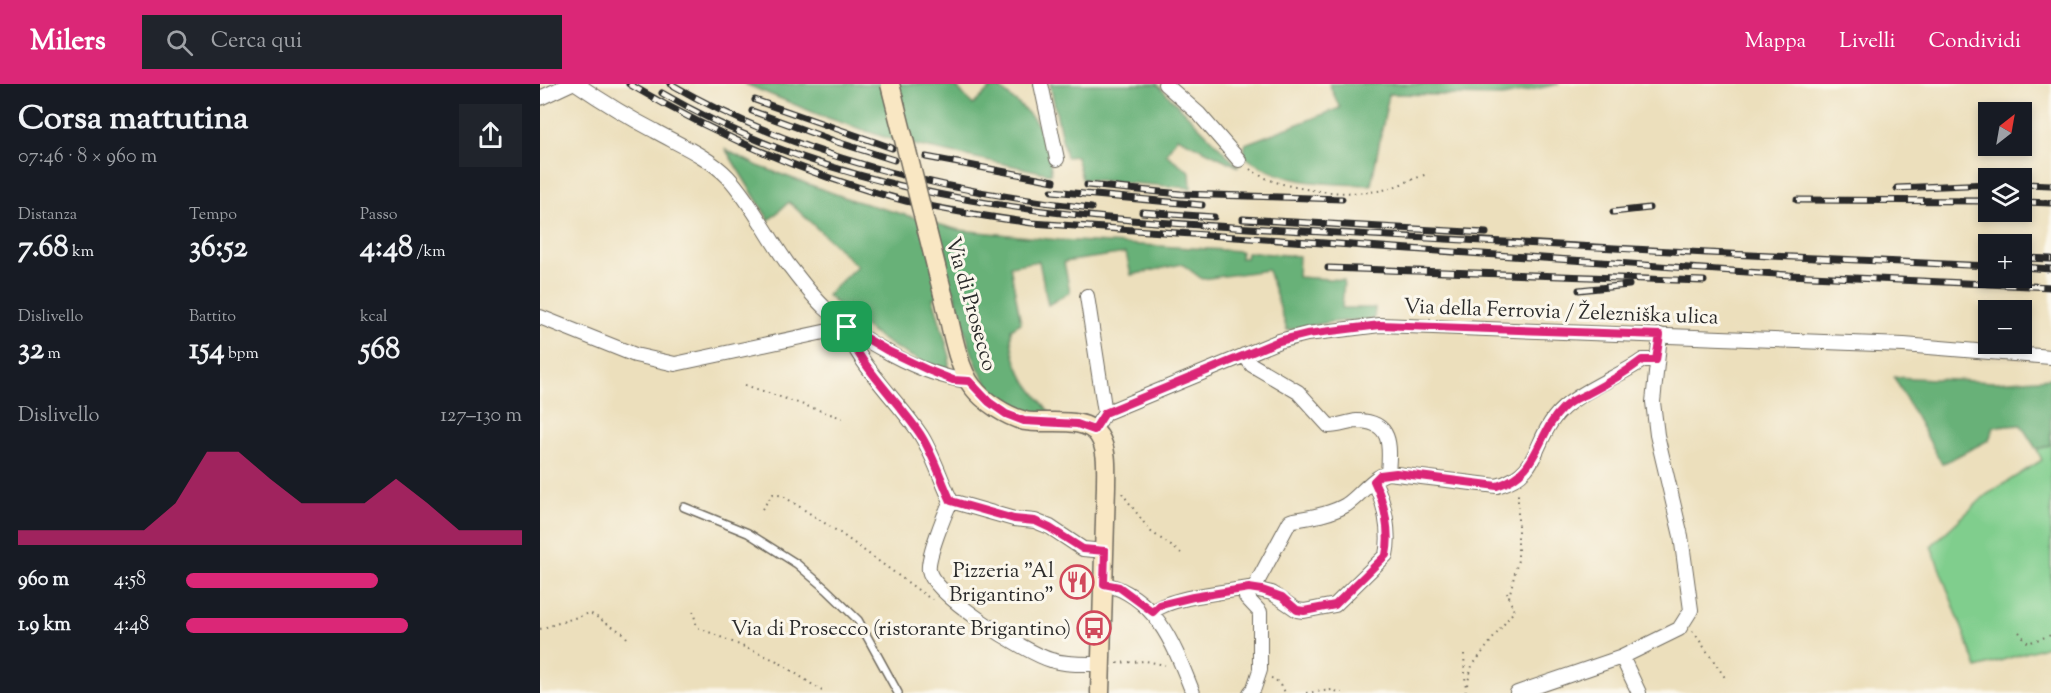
<!DOCTYPE html>
<html lang="it">
<meta charset="utf-8">
<style>
body{margin:0;font-family:"Sorts Mill Goudy",serif;background:#20242c;color:#f1f3f6;height:100vh;display:flex;flex-direction:column;font-size:22px;white-space:nowrap}
*{box-sizing:border-box;margin:0}
p{font-size:20px;color:#9ea1a6}
.icon{flex:none;width:33px;height:33px;fill:none;stroke:currentColor;stroke-width:2;stroke-linecap:round;stroke-linejoin:round}
.map{position:relative;flex:1;overflow:hidden}
.drawer{display:flex;flex-direction:column;background:#171b24;width:540px}
.drawer>*{flex:none}
.needle{width:39px;rotate:31deg}
.controls{position:absolute;left:1438px;top:18px;display:grid;gap:12px}
.controls a{display:grid;place-items:center;width:54px;height:54px;border-radius:0px;background:#171b24;box-shadow:0 3px 9px #0003;font-size:30px}
.pin{position:absolute;display:grid;place-items:center;width:51px;height:51px;color:#fff;margin:-26px;border-radius:12px;box-shadow:0 3px 9px #0006}
.round{display:grid;place-items:center;flex:none;width:63px;height:63px;border-radius:0px;background:#20242c}
.overview{display:flex;align-items:center;justify-content:space-between;height:102px;padding:0 18px}
h1{font-size:33px;font-weight:700;line-height:45px}
.figures{display:grid;grid-template-columns:repeat(3,1fr);gap:9px;height:102px;padding:6px 18px}
.figures div{display:grid;align-content:center}
.figures b{font-size:30px;font-weight:700}
.figures small{font-size:16px;font-weight:400}
.figures p{font-size:16px}
.chart{height:168px;padding:12px 18px}
.chart p{display:flex;justify-content:space-between}
.chart svg{width:100%;height:108px;margin-top:6px;fill:#db2777;opacity:.7}
ul{padding:0 18px;list-style:none;font-size:20px}
li{display:grid;grid-template-columns:96px 72px 1fr;align-items:center;height:45px}
li i{height:15px;border-radius:8px;background:#db2777}
header{display:flex;align-items:center;gap:36px;box-sizing:border-box;height:84px;padding:0 30px;background:#db2777;color:#fff}
header strong{font-size:28px}
nav{display:flex;gap:33px;margin-inline-start:auto;font-size:21px}
.search{width:420px;height:54px;background:#20242c;display:flex;align-items:center;gap:15px;box-sizing:border-box;padding:0 21px;border-radius:0px;color:#9ea1a6;font-size:22px}
main{display:flex;flex:1;min-height:0}
.map>svg:first-child{display:block}
.green{fill:#80ce8d;stroke:#567c5c;stroke-width:1.5}
.forest{fill:#68b178;stroke:#4a6e52;stroke-width:1.5}
.lines{fill:none;stroke-linecap:round;stroke-linejoin:round}
.service-casing{stroke:#6f6a5e;stroke-width:10}
.minor-casing{stroke:#6f6a5e;stroke-width:16}
.secondary-casing{stroke:#6f6a5e;stroke-width:21}
.path{stroke:#6f6a5e;stroke-width:2;stroke-dasharray:1.5 4.5;stroke-linecap:butt}
.service{stroke:#fff;stroke-width:7}
.minor{stroke:#fff;stroke-width:14}
.secondary{stroke:#f9e7c3;stroke-width:18}
.rail-casing{stroke:#2b2b2b;stroke-width:7}
.rail{stroke:#fbf7ec;stroke-width:4.5;stroke-dasharray:14;stroke-linecap:butt}
.secondary-bridge-casing{stroke:#6f6a5e;stroke-width:21;stroke-linecap:butt}
.secondary-bridge{stroke:#f9e7c3;stroke-width:18}
.route-casing{stroke:#fff;stroke-width:12}
.route{stroke:#db2777;stroke-width:8}
.labels{text-anchor:middle;stroke-width:6;stroke-linejoin:round;paint-order:stroke}
.street-label{font-size:21px;fill:#2b2b2b;stroke:#fbf7ec}
.poi-label{font-size:21px;fill:#2b2b2b;stroke:#fbf7ec;text-anchor:end}
</style>
<header>
<strong>Milers</strong>
<div class="search"><svg class="icon" aria-label="search" viewBox="0 0 24 24"><circle cx="10" cy="10" r="6"/><path d="M15 15l6 6"/></svg>Cerca qui</div>
<nav><a>Mappa</a><a>Livelli</a><a>Condividi</a></nav>
</header>
<main>
<section class="drawer">
<div class="overview"><div><h1>Corsa mattutina</h1><p>07:46 · 8 × 960 m</p></div><a class="round"><svg class="icon" aria-label="share" viewBox="0 0 24 24"><path d="M12 15V3M7 8l5-5 5 5M5 13v7h14v-7"/></svg></a></div>
<div class="figures">
<div><p>Distanza</p><b>7.68<small> km</small></b></div>
<div><p>Tempo</p><b>36:52</b></div>
<div><p>Passo</p><b>4:48<small> /km</small></b></div>
</div>
<div class="figures">
<div><p>Dislivello</p><b>32<small> m</small></b></div>
<div><p>Battito</p><b>154<small> bpm</small></b></div>
<div><p>kcal</p><b>568</b></div>
</div>
<div class="chart"><p><span>Dislivello</span>127–130 m</p>
<svg viewBox="0 0 160 44" preserveAspectRatio="none"><path d="M0 44V38L10 38L20 38L30 38L40 38L50 27L60 6L70 6L80 17L90 27L100 27L110 27L120 17L130 27L140 38L150 38L160 38V44z"/></svg>
</div>
<ul>
<li><b>960 m</b>4:58<i style="width:57%"></i></li>
<li><b>1.9 km</b>4:48<i style="width:66%"></i></li>
</ul>
</section>
<div class="map">
<svg width="1511" height="609" viewBox="0 0 1511 609">
<rect width="100%" height="100%" fill="#fbf7ec"/>
<filter id="ink" filterUnits="userSpaceOnUse"><feTurbulence type="fractalNoise" baseFrequency=".0167" numOctaves="2"/><feDisplacementMap in="SourceGraphic" scale="12" xChannelSelector="R" yChannelSelector="G"/><feConvolveMatrix kernelMatrix="1 2 1 2 8 2 1 2 1" color-interpolation-filters="sRGB"/></filter>
<filter id="wash" filterUnits="userSpaceOnUse"><feTurbulence type="fractalNoise" baseFrequency=".008" numOctaves="4" result="noise"/><feDisplacementMap in="SourceGraphic" scale="24" xChannelSelector="R" yChannelSelector="G"/><feGaussianBlur stdDeviation="1.35" result="paint"/><feColorMatrix in="noise" values="0 0 0 0 0 0 0 0 0 0 0 0 0 0 0 0 0 1.4 0 .05"/><feComposite in="paint" operator="in"/></filter>
<g filter="url(#wash)">
<rect width="100%" height="100%" fill="#ecdfbc"/>
<path class="green" d="M1511,360V561L1437,584L1391,462L1446,411L1502,376L1497,366Z"/>
<path class="forest" d="M205,0H414L433,21L455,0C490,31 509,39 511,90L356,57L282,32Z
M510,0H617L699,83L637,53L626,70L650,88L651,104L542,95L536,72L526,73Z
M789,0H1019L963,12L849,10L831,101C784,100 743,101 704,72L705,60L800,24Z
M186,66L218,82L312,116L419,146L519,156L701,167L700,174H706L707,168L759,172L758,193L804,196L802,224H835L834,235L791,238L747,246L728,186L662,195L642,180L591,191L586,169L524,178L530,208L508,221L499,177L470,182L481,239L471,245C470,284 488,300 511,330C500,328 484,329 474,324C435,306 425,244 414,207L393,214L410,273L408,284C369,280 315,238 287,211L317,182L249,118L229,136Z
M1354,293L1455,298L1511,294V360L1497,366L1481,341L1454,343L1449,356L1402,380Z"/>
</g>
<g filter="url(#ink)">
<g class="lines">
<g class="service-casing">
<path id="service" d="M144,423L208,449L257,480L286,505L318,536L358,609"/>
</g>
<g class="minor-casing">
<path id="minor" d="M37,0C62,17 88,33 115,47C138,60 169,73 188,93C211,118 227,151 247,179C259,194 271,211 285,224C319,256 382,292 429,297
M501,0L517,75
M625,0L659,30L699,76
M0,14L30,0
M547,212L565,329
M0,233L95,271L135,280L307,243C313,276 363,322 382,353C394,373 401,396 411,417
M704,271L712,281L758,308L789,342C799,342 807,338 817,337C853,337 850,363 848,389
M554,346L565,329L739,257L767,250L840,241L1364,261L1511,273
M564,500C617,512 635,564 653,609
M709,504L732,509L757,526L764,527L795,521L846,471C851,448 844,417 834,397
M714,504L750,437C769,433 789,431 806,421C820,412 832,393 848,389L957,402C999,390 993,361 1014,334C1032,310 1077,294 1103,276H1116
M613,528C629,513 685,508 709,504L706,513L720,528V586L714,604L710,609
M1082,573L1139,545L1151,526L1141,452L1117,351L1113,318L1120,251
M561,580C545,580 527,581 511,576C486,569 392,510 389,486C387,474 405,429 411,417L474,435L495,437L510,443L543,465L565,467
M977,609L1082,573L1099,609"/>
</g>
<g class="secondary-casing">
<path id="secondary" d="M403,210C410,235 416,281 432,302C444,318 466,332 485,337C507,341 546,331 559,352C568,366 566,386 566,402L560,609"/>
</g>
<path class="path" d="M710,85C737,107 814,114 847,105C860,101 873,95 887,90
M205,301L302,334
M582,409L610,447L641,469
M222,425L233,410L243,412L300,449L392,516
M969,513L978,476V409
M153,527L157,543L237,577L285,609
M0,545L50,529L83,549L87,554
M1153,547L1186,595
M1479,548L1488,559L1511,551
M924,570L926,609
M577,579L606,577L625,581
M731,594L735,595L746,609
M927,601L932,582L974,527L967,508
M766,609L792,606L802,609"/>
<use href="#service" class="service"/>
<use href="#minor" class="minor"/>
<use href="#secondary" class="secondary"/>
<g class="rail-casing">
<path id="rail" d="M89,0C176,51 268,92 366,117C407,127 450,133 492,139L1249,191L1511,203
M131,0C259,74 405,108 551,124
M122,9C340,136 588,136 832,151C1038,163 1243,173 1449,182
M215,16L352,64
M212,27L297,58L354,76
M386,73L514,97
M1482,100L1511,101
M547,101L641,110L802,115
M1357,104L1449,100
M512,107L662,121
M1257,116L1449,117
M1482,118L1511,119
M602,128L674,133
M1073,128L1109,124
M703,135L946,149
M1482,174L1511,175
M1482,183L1511,185
M788,184L1164,197
M1039,206L1089,201"/>
</g>
<use href="#rail" class="rail"/>
<g class="secondary-bridge-casing">
<path id="secondary-bridge" d="M350,0L403,210"/>
</g>
<use href="#secondary-bridge" class="secondary-bridge"/>
</g>
</g>
<g class="lines" filter="url(#ink)">
<g class="route-casing">
<path id="route" d="M840,241L1120,251L1116,276H1102C1085,289 1066,300 1047,310C1038,314 1031,316 1023,324C996,350 1000,389 957,402L856,389L840,391L834,397C844,417 851,448 846,471L795,521L764,527L757,526L742,513L722,506L709,504L653,513L620,521L613,528L579,503L564,500L565,467L543,465L510,444L495,437L474,435L411,417C401,396 394,373 382,353C363,322 313,276 307,243L348,267L388,286L413,296L429,297L449,318L466,330L484,337L537,340L554,346L565,329L739,257L767,250Z"/>
</g>
<use href="#route" class="route"/>
</g>
<defs>
<g id="restaurant-ring" transform="scale(1.725)"><circle r="9.5" fill="#fbf7ec" stroke="#d1495b" stroke-width="1.5"/><path d="M-5-6h1v4h1v-4h1v4h1v-4h1v5L-1.5 .5V6h-2V.5L-5-1ZM5-6V6H3V1.5H1.5Q1.5-4 5-6Z" fill="#d1495b"/></g>
<g id="bus-ring" transform="scale(1.725)"><circle r="9.5" fill="#fbf7ec" stroke="#d1495b" stroke-width="1.5"/><path d="M-5-6H5V4H4V6H2V4H-2V6H-4V4H-5ZM-3.5-4V0h7V-4ZM-3.5 1.2v1.5H-2V1.2ZM2 1.2v1.5H3.5V1.2Z" fill="#d1495b"/></g>
</defs>
<g fill-rule="evenodd">
<use href="#restaurant-ring" x="537" y="498"/>
<use href="#bus-ring" x="554" y="544"/>
</g>
<g class="labels">
<g class="street-label">
<text transform="translate(432 220) rotate(74)" y="7">Via di Prosecco</text>
<text transform="translate(1021 227) rotate(2)" y="7">Via della Ferrovia / Železniška ulica</text>
</g>
<g class="poi-label">
<text x="514" y="493">Pizzeria "Al<tspan x="514" dy="24">Brigantino"</tspan></text>
<text x="531" y="551">Via di Prosecco (ristorante Brigantino)</text>
</g>
</g>
</svg>
<div class="controls">
<a><svg class="needle" viewBox="-14 -14 28 28"><path d="M0-13l5 13h-10z" fill="#e53935"/><path d="M0 13l5-13h-10z" fill="#9ea1a6"/></svg></a>
<a><svg class="icon" aria-label="layers" viewBox="0 0 24 24"><path d="M12 4l9 5-9 5-9-5zM3 14l9 5 9-5"/></svg></a>
<a>+</a>
<a>−</a>
</div>
<div class="pin" style="left:307px;top:243px;background:#1e9e55"><svg class="icon" aria-label="arrive" viewBox="0 0 24 24"><path d="M6 21V4h12l-3 4 3 4H6"/></svg></div>
</div>
</main>
